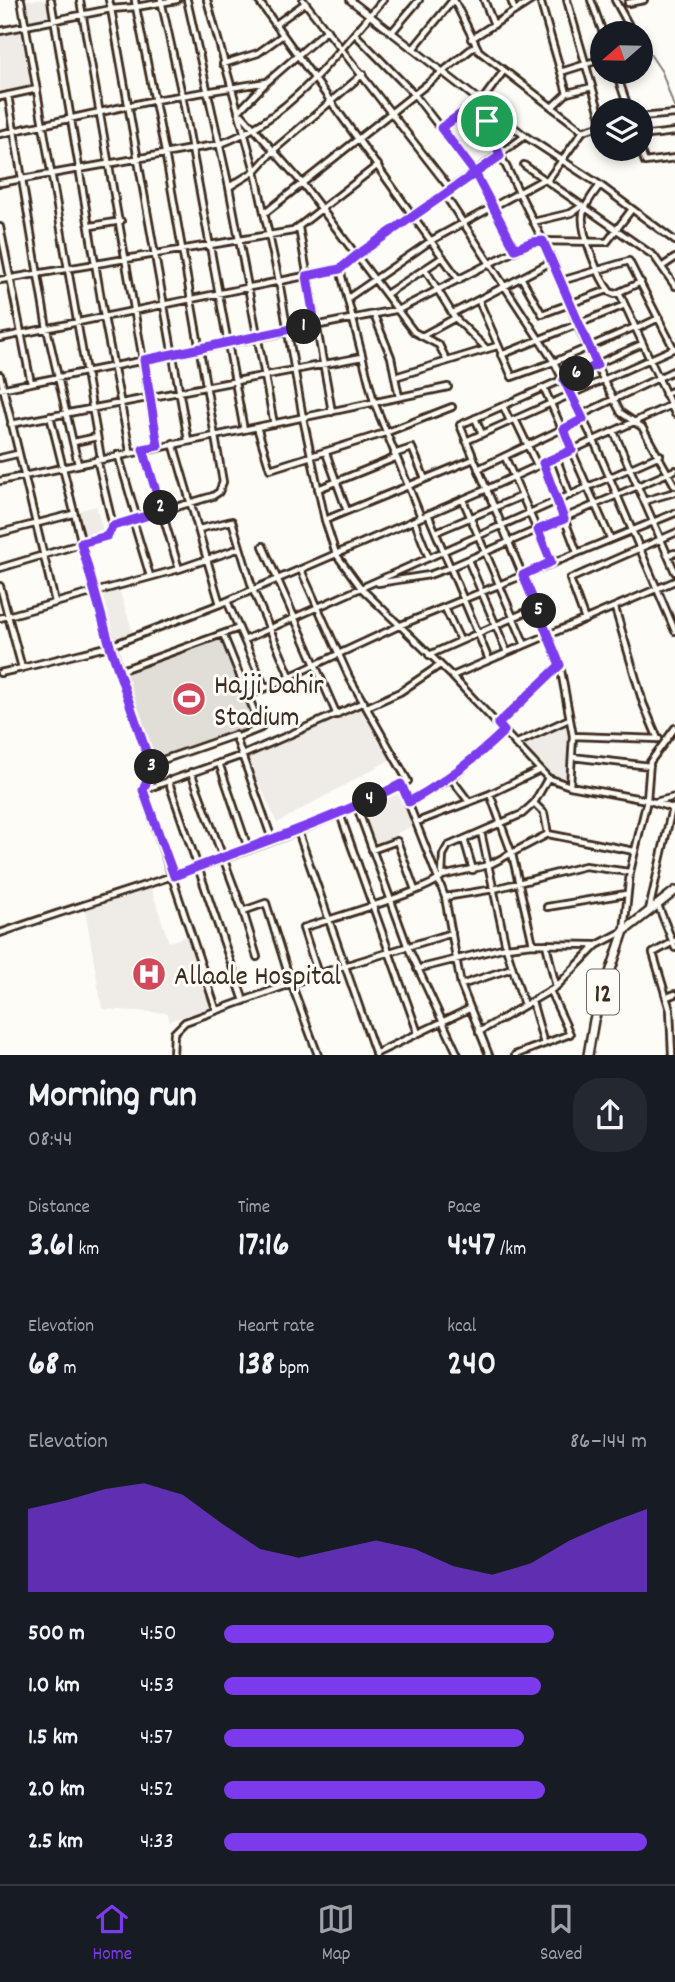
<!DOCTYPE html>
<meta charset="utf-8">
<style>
body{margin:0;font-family:Dekko,sans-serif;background:#242831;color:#f1f3f6;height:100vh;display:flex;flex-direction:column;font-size:26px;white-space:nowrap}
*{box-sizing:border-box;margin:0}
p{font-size:23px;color:#9ea1a6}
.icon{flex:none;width:38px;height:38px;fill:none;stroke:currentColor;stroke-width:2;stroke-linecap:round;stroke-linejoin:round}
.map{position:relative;height:1055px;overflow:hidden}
.side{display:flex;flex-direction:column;background:#171b24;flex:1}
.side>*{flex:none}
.needle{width:46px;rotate:250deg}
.buttons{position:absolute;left:590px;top:21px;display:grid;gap:14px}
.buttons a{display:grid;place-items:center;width:63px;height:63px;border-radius:50%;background:#171b24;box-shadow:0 4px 10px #0003;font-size:35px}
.pin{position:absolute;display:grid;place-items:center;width:60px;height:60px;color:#fff;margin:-30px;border:4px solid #fff;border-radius:50%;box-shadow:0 2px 7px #0007}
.km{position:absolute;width:35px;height:35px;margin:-18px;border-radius:50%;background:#222;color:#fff;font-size:19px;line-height:35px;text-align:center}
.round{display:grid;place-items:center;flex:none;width:74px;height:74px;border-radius:28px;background:#242831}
.headline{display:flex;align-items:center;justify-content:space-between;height:119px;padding:0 28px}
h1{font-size:38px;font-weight:700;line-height:52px}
.metrics{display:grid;grid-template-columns:repeat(3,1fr);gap:10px;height:119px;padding:7px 28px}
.metrics div{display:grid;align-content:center}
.metrics b{font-size:35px;font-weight:700}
.metrics small{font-size:19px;font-weight:400}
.metrics p{font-size:19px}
.chart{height:196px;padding:14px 28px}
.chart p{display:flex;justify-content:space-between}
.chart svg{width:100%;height:126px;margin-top:7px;fill:#7c3aed;opacity:.7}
ul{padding:0 28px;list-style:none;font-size:23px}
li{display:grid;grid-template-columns:112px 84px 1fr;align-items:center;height:52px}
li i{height:18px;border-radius:9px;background:#7c3aed}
.dock{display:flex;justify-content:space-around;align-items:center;height:98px;border-top:2px solid #363941;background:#171b24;font-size:19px;color:#9ea1a6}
.dock a{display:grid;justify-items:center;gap:4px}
.dock .on{color:#7c3aed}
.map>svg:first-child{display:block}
.built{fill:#efece7}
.green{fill:#e1ded7;stroke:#8e847a;stroke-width:2}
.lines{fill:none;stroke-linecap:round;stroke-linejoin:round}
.stream{stroke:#887d74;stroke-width:2}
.minor-casing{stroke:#3b2a1e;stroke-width:10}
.tertiary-casing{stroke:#3b2a1e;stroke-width:10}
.trunk-casing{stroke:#3b2a1e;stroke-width:12}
.minor{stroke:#fdfcf7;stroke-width:4.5}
.tertiary{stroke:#fdfcf7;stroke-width:5}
.trunk{stroke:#fdfcf7;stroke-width:7}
.route-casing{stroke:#fff;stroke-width:14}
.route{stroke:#7c3aed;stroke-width:9}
.labels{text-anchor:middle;stroke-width:6;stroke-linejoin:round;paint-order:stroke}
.shield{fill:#fdfcf7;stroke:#75695f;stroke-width:2}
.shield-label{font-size:26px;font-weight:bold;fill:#3b2a1e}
.poi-label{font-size:28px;fill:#3b2a1e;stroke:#fdfcf7;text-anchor:start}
</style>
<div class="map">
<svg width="675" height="1055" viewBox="0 0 675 1055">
<rect width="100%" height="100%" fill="#fdfcf7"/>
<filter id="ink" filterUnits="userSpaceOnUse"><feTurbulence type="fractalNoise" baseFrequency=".0143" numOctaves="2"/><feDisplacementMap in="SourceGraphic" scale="14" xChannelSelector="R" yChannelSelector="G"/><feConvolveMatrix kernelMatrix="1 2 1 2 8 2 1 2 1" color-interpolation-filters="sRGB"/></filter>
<g filter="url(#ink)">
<path class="built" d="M24,0H48L52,18L28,23Z
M21,29L33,87L0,94V34Z
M96,506L104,534L86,539L78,511Z
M119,589L133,633L112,639L99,595Z
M363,705L391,759L277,823L247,758Z
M568,721L571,757L567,783L554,778L519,744Z
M400,789L416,825L397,833L398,839L374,847L360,808Z
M151,888L169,942L190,935L212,1007L169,1021L168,1013L102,1009L85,909Z"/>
<path class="green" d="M222,638L257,725L154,761L122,674Z"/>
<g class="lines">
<path class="stream" d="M640,39L662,72L674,107"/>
<g class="minor-casing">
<path id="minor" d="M21,0L101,458
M51,0L104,317L130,451
M80,0L158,446
M135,0L136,7L177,0
M161,0L182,95L244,430
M187,0L229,187L274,424
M207,0L255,171L279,281L303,418L325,520L336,554L361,588L452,676L548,778L570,786L647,800L675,809
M258,0L459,280
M303,0L451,190
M454,0L479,51L583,131
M484,0L494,25
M511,0L515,11
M540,0L567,93
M567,0L602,121
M591,0L603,33
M615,0L633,33
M628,3L644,0
M276,24L305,3
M0,31L111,9L188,440
M392,32L419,0
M355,34L414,94L475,173L515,249
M471,39L532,0
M413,49L453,0
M223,64L258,53L283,35
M564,71L602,59
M616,72L629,110
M8,95L47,329L78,464
M0,97L37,89
M481,102L503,72
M483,104L501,156L553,261L578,326L604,381L621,413L642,427L675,486
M552,107L567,93L592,87
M238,112L267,82L327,30
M242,115L302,183L414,332L439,345L447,361
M640,117L675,114
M441,128L479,101
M0,134L155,100L267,82
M640,136L675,132
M640,149L645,162L675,158
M524,165L654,256L675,286
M547,181L583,131L602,125
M0,183L220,144C289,120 337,53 383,0
M600,185C594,193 585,204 583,214C580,232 599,278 610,292L615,294L641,282
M229,187L255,171L275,149L363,74
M445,195L554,362L635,327
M265,213L475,46
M533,222L571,213L582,206
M91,226L121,221
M0,227L31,383
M299,228L332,412
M663,266L675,258
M340,269L374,402L421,517
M522,279L542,314L608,290
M0,280L293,231L378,165
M561,281L629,261L674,349
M619,292L675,414
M388,293L443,257
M348,298L432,240L544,179
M479,301L512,377L554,362L594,441L675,631
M453,313L553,261
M374,315L391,357L399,397
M455,318L487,349
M636,329L659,318
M422,336L455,318L425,269
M0,338L339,269L525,136L600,185L675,241
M501,355L625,305
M0,375L55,602
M395,377L497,346
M544,388L610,538
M0,389L400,309L534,241L607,242L632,209
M665,394L675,390
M503,406L510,421
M581,415L675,370
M50,416L94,592L152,769L150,781L143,790L243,755L364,702
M475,418L482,434
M515,419L537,465
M11,424L362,357
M257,427L270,469L385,433L452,407
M614,432L675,572
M466,441L675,348
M74,442L97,437
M173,443L220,604
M143,449L179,569
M326,453L347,511
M118,454L137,519
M394,454L412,448L425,479
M505,457L551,562
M556,457L570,495
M0,458L17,454
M97,459L113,526
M543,463L577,552
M478,469L583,419
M0,481L448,387
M318,489L395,458
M463,500L525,645
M644,501L675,492
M428,514L489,660
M133,520L150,576
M325,520L474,459
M414,520L429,558
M199,529L232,521L253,590L290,676
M436,532L522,496
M0,533L73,514
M263,546L337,715
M668,555L675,553
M468,560L507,652
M0,568L107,536L113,526L213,496L219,492L223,482L165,152L136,7L111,9L109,0
M301,570L349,677L408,781L401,784
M378,583L429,575L451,567L675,470
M0,586L22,668L0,673
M227,601L265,688
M445,608L460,640
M615,608L643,703L658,739
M0,618L179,569L240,548
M585,620L570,579L675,533
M223,634L261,728L236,738L272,839
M244,640L660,455
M429,655L537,607
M22,668L110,646L220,604L487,489L671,405
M119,671L239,628
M452,676L675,581
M248,696L401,625L675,513
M367,707L400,692L440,665
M498,724L560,665
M573,736L659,739
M515,744L569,719
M572,757L650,766
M219,763L248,848
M151,764L235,735L236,738
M191,772L243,911L257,957
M451,778L469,802
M168,780L244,1001
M570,786L573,736L560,665L460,425L642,344
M143,790L216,1009
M490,794L512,854L533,944
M409,802L451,778L504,731
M655,802L675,797
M534,803L544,813L548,834
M357,807L407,945L458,1055
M340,814L418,1033
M417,822L490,794L540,770
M298,831L376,1055
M481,832L506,947L524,1005
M464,839L473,870
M372,850L397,841L415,890
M442,876L443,855L448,846L522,814L534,803L548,778
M445,897L494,889L585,866L629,872
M658,905L675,948
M547,907L626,894
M649,910L672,808
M243,911L266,903L291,983L318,1055
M0,933C134,886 275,850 401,784L445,897L461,985L489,1055
M546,944L556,987
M417,969L506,947L533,944L595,945
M318,974L303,928C326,920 433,890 442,876L489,865L548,834L634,851
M461,985L512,968
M667,997L675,994
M532,1001L544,1044
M479,1032L556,987L597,945L624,931L630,872L647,800L650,762L675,728
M375,1054L469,1009
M173,1055L174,1033L185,1022L318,974L452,933
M515,1055L570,1034L550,991
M672,1055L670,1010L653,953L675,941"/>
</g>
<g class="tertiary-casing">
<path id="tertiary" d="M350,0L525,136"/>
</g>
<g class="trunk-casing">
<path id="trunk" d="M588,1055L594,1020L624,931L675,891"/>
</g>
<use href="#minor" class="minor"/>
<use href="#tertiary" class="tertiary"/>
<use href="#trunk" class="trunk"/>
</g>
</g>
<g class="lines" filter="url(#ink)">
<g class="route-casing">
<path id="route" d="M487,121L500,156C453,189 405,222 357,255L340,269L307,276L315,324L144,360L158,446L143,449L162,511L113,526L107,536L81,543L110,646L152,769L143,790L174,876C250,846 328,822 401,784L409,802C445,782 474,760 504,731L498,724L560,665L523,575L551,562L538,530L564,519L543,463L572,450L564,429L583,419L564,380L597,365L543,241L532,242L515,249L475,173L441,128L479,101L487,121"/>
</g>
<use href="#route" class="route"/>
</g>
<defs>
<g id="stadium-disc" transform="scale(1.75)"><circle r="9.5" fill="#d1495b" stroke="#fdfcf7"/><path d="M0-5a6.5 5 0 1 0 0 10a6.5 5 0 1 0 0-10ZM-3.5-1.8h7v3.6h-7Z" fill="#fff"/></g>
<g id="hospital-disc" transform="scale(1.75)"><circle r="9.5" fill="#d1495b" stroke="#fdfcf7"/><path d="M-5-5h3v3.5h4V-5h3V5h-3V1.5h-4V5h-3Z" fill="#fff"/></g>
</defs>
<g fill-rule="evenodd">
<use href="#stadium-disc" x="189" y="699"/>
<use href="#hospital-disc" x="149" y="974"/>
</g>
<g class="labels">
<rect class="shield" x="587" y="969.5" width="32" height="45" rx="5"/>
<g class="shield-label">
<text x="603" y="1001">12</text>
</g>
<g class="poi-label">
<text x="214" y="693">Hajji Dahir<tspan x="214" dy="32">Stadium</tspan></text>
<text x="174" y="984">Allaale Hospital</text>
</g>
</g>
</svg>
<div class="buttons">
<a><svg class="needle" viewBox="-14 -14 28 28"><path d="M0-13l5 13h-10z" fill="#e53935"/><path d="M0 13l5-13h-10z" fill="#9ea1a6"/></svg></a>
<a><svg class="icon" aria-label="layers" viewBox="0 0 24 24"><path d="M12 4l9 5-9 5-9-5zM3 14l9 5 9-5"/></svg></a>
</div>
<div class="pin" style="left:487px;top:121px;background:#1e9e55"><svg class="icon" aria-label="arrive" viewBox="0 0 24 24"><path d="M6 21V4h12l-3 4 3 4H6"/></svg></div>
<b class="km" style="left:304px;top:327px">1</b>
<b class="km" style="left:161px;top:508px">2</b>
<b class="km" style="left:152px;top:767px">3</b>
<b class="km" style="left:370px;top:800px">4</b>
<b class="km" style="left:539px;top:611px">5</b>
<b class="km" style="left:577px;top:374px">6</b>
</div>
<section class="side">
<div class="headline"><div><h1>Morning run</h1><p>08:44</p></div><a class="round"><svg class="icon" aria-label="share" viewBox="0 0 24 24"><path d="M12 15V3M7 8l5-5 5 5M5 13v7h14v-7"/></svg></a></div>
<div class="metrics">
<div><p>Distance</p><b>3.61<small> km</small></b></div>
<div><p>Time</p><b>17:16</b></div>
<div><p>Pace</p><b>4:47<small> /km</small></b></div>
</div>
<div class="metrics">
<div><p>Elevation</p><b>68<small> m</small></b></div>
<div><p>Heart rate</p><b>138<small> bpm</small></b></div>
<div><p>kcal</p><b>240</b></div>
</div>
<div class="chart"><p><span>Elevation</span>86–144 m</p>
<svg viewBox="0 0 160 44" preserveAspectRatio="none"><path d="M0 44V15L10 12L20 8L30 6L40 10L50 20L60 29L70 32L80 29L90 26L100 29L110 35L120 38L130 34L140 26L150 20L160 15V44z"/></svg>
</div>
<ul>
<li><b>500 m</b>4:50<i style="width:78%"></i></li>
<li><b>1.0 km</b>4:53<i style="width:75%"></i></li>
<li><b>1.5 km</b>4:57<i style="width:71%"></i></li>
<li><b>2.0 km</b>4:52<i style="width:76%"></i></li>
<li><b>2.5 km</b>4:33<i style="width:100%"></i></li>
</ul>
</section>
<nav class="dock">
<a class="on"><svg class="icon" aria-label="home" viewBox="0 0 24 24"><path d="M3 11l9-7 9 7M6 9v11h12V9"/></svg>Home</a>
<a><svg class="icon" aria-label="map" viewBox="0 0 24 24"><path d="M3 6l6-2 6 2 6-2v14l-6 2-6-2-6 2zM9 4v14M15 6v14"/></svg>Map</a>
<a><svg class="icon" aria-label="saved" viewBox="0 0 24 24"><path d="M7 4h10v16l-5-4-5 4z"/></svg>Saved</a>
</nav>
